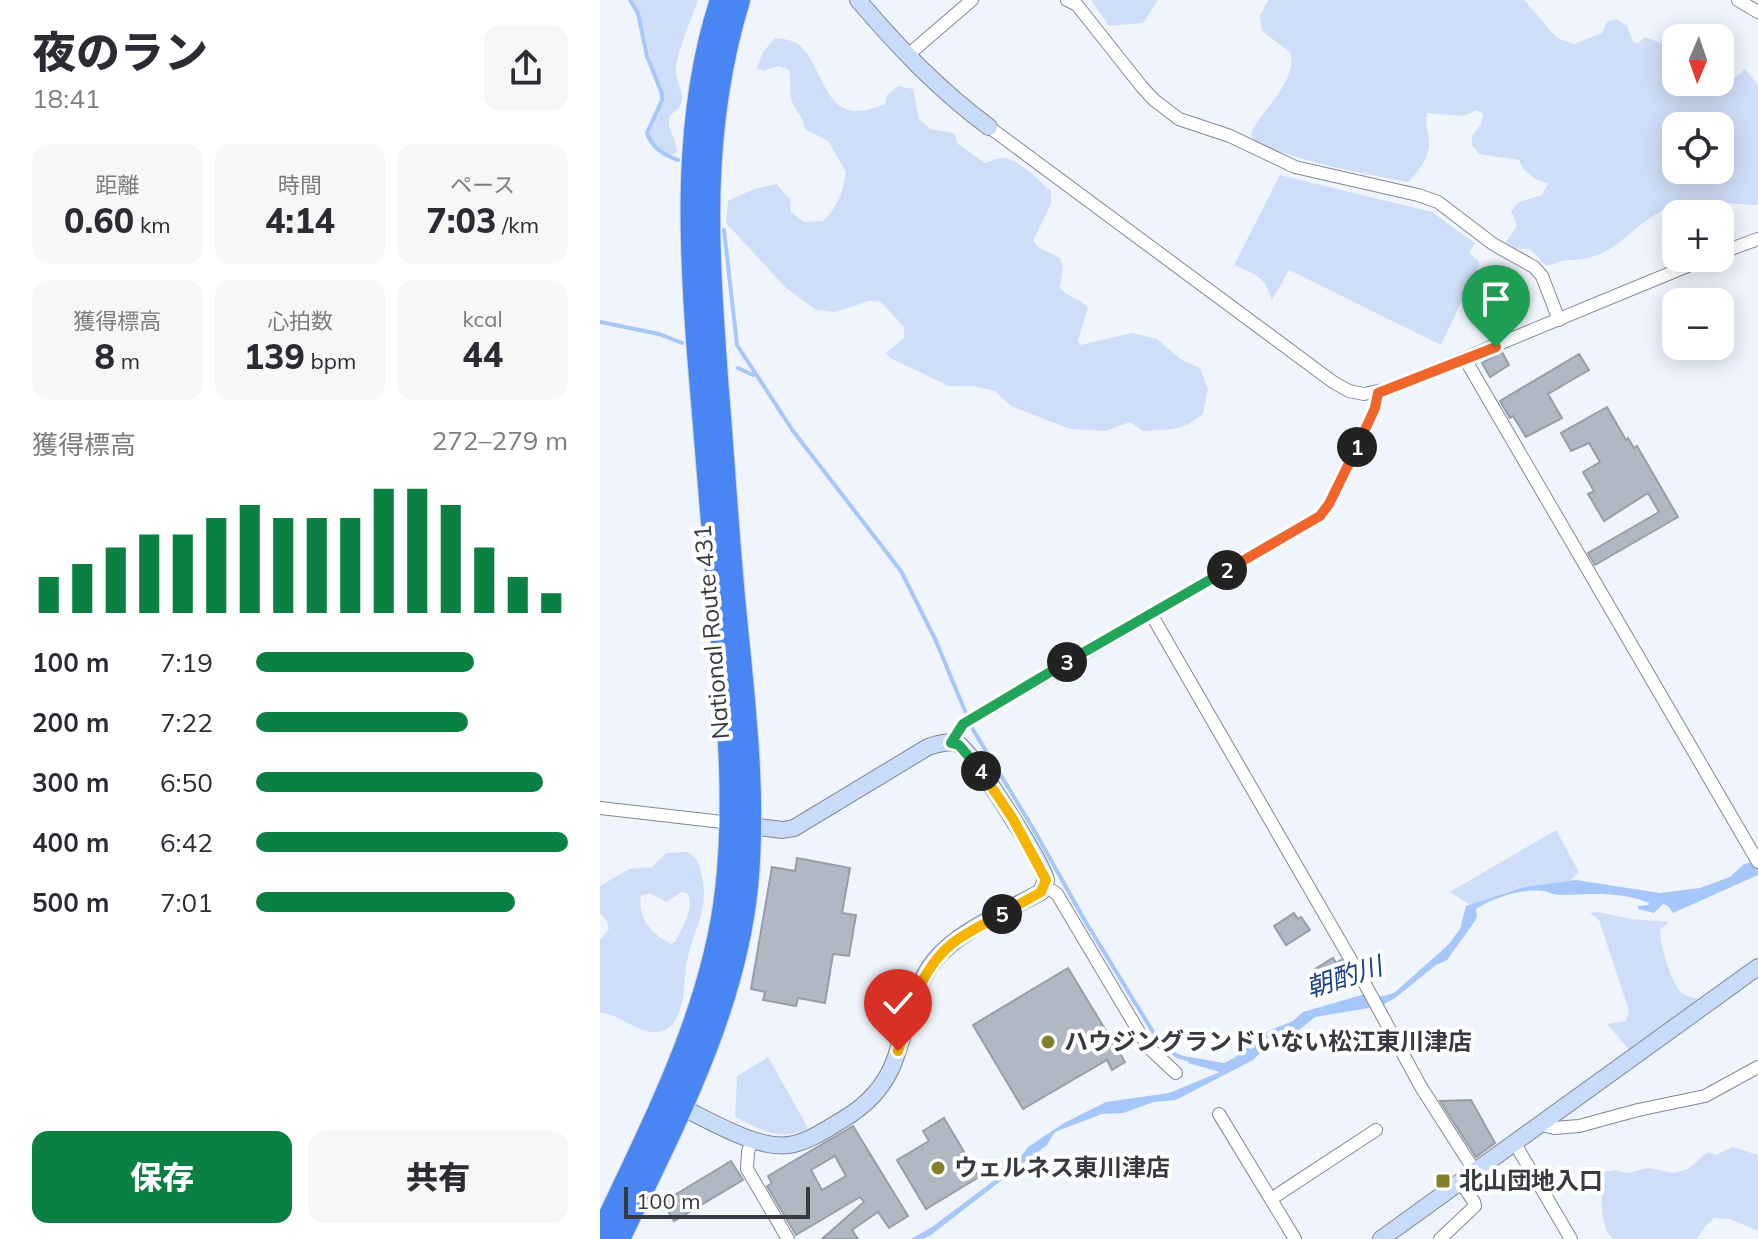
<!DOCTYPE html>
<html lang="ja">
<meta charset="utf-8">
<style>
body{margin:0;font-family:Mulish,"Noto Sans JP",sans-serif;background:#f7f7f7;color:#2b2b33;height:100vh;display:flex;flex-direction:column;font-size:30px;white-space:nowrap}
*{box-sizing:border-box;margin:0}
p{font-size:26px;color:#7c7c81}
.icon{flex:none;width:44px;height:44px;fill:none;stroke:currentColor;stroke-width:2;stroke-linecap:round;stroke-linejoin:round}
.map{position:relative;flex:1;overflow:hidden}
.panel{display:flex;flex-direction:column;background:#fff;width:600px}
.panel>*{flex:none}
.needle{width:52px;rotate:182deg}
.buttons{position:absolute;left:1062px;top:24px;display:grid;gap:16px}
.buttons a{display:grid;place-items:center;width:72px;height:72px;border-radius:16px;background:#fff;box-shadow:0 4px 20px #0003;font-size:40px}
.scale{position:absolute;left:24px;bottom:20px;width:186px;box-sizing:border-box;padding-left:8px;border:4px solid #373a3f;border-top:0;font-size:22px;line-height:28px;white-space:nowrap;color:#373a3f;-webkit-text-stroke:6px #fff;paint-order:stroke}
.pin{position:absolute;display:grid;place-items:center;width:68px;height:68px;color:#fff;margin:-82px -34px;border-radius:50% 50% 50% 0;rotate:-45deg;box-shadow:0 0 8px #0007}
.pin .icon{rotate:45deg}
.km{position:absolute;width:40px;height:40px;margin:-20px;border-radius:50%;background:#222;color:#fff;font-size:22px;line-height:40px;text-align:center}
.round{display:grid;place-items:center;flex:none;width:84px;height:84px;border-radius:16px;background:#f7f7f7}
.headline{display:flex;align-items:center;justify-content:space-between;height:136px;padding:0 32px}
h1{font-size:44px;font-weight:800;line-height:60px}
.metrics{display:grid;grid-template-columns:repeat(3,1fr);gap:12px;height:136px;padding:8px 32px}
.metrics div{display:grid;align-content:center;border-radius:16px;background:#f7f7f7;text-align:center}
.metrics b{font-size:34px;font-weight:800}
.metrics small{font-size:22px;font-weight:400}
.metrics p{font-size:22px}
.chart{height:224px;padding:16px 32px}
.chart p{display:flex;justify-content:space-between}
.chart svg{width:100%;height:144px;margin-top:8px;stroke:#0b8043;stroke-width:6}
.action{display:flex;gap:16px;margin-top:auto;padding:16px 32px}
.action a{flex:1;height:92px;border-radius:16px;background:#0b8043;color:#fff;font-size:32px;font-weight:800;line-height:92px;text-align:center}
.action a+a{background:#f7f7f7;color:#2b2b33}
ul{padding:0 32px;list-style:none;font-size:26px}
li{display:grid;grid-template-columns:128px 96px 1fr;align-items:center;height:60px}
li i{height:20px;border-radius:10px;background:#0b8043}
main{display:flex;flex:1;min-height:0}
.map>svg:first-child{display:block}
.green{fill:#cfdef8;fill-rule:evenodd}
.water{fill:#a7c6f9}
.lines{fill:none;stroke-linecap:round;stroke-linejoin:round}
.stream{stroke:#a7c6f9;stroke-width:4}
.building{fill:#b0b8c4;stroke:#979eaa;stroke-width:2;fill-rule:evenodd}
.street-casing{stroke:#818894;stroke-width:14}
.secondary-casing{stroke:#818894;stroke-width:18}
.highway-casing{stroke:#d3d4d5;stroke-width:24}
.street{stroke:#fff;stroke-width:12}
.secondary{stroke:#c8dbfb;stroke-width:16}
.highway{stroke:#4986f3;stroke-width:22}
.split-1-casing{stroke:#fff;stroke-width:16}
.split-2-casing{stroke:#fff;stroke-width:16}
.split-3-casing{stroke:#fff;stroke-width:16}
.split-4-casing{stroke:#fff;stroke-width:16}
.split-5-casing{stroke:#fff;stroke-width:16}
.split-6-casing{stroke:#fff;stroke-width:16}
.split-1{stroke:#f0652b;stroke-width:10}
.split-2{stroke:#f0652b;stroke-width:10}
.split-3{stroke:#22a559;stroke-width:10}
.split-4{stroke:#22a559;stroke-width:10}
.split-5{stroke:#f5b400;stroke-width:10}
.split-6{stroke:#f5b400;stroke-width:10}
.poi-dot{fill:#7f812b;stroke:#fff;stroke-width:3}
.labels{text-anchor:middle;stroke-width:8;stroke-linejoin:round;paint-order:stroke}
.street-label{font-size:24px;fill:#373a3f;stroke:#fff}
.poi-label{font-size:24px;font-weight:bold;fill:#373a3f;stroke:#fff;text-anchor:start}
.water-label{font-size:26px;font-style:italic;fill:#17418a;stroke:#fff}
</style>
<main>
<section class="panel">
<div class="headline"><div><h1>夜のラン</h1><p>18:41</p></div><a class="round"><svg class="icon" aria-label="share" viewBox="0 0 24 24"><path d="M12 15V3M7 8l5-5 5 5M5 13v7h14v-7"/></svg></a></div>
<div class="metrics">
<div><p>距離</p><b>0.60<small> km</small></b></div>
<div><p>時間</p><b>4:14</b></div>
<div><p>ペース</p><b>7:03<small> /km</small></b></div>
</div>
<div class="metrics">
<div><p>獲得標高</p><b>8<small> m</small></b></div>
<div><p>心拍数</p><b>139<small> bpm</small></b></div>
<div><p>kcal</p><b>44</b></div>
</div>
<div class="chart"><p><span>獲得標高</span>272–279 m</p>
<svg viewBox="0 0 160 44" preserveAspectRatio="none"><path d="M5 44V33M15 44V29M25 44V24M35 44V20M45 44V20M55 44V15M65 44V11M75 44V15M85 44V15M95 44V15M105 44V6M115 44V6M125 44V11M135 44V24M145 44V33M155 44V38"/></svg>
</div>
<ul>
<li><b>100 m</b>7:19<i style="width:70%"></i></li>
<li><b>200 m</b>7:22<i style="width:68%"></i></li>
<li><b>300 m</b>6:50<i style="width:92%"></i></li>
<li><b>400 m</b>6:42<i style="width:100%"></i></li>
<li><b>500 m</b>7:01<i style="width:83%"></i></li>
</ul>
<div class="action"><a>保存</a><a>共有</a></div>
</section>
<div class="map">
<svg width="1158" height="1239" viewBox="0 0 1158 1239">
<rect width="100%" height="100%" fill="#f0f5fd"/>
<path class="green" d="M32,0H98C93,15 76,55 76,69C76,89 94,100 70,115C66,128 76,138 77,151L74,154C62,157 51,144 48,134L63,100V93L52,65L39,11Z
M491,0H558L543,23L509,26Z
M668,0H924L957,38L974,44L1002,33L1007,22L1016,19L1027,26L1033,42L1038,43L1045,37C1073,46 1076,55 1076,82H1120V80L1134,79L1145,69L1158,85V205C1135,204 1098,200 1076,203C1071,204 1065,209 1060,212C1025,231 1014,260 969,260C960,260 954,266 945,265L930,249L908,248L905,243L917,226L911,211L919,202L942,195L948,183C936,181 923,172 919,160L879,154L872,145V136L881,124L883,114L877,110L863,116L827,113C825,124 828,129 829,140C831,155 818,173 808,182C755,172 702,163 653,141L651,134C662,108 696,84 691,53L662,31L660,16ZM1076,126H1120V170H1076Z
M175,38C184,39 193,40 199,45C229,73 223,131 285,104L287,95L298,86L313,89L319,119L331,129L354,133L358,144L385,163C391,161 397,158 403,158C420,159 439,181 451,191V204L433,241L438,247L460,258L463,267L460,288C468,298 480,298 488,308L478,340L480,345L532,333L557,339L580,359L600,368L608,389L603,414C580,432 571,429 543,431L530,422L505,431L470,429L411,406L395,391L373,386H349L290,358L286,353L304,338V327L281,302L269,301L235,312L216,310L185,287L126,223L128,201L154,189L176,184L190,199L191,212L204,222L223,221C238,207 243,192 246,172L228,141L205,129C203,117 198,114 193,104C189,95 191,80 189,70L179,66L163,71L157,68L163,52Z
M680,175L832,212L875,243L869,253L878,260L879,265L841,345L689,270L672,300L665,283L654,274L634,265Z
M956,830L979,872L970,881L920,887L870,905L850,892Z
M88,852C96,857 99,863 101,872C111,911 93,928 87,962C83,983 87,1027 58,1032C38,1035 20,1013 0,1013V940L9,929L7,921L0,913V886L29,869L52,867L66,853ZM82,892L88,894C94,910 82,928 75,942L71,944C53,935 37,918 41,896L50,893L66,902Z
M998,912L1031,919L1069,922L1060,930C1060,945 1071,982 1081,992C1085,996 1093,997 1099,999L1030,1051L1007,1024L1026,1021L1029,1011L999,920L990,913Z
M168,1057L208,1128C181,1143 160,1129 135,1117L137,1076Z
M1133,1147L1158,1155V1231L1130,1219L1114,1218L1106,1225L1097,1239H1013C999,1228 1000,1189 1004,1172L1016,1170L1027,1173L1049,1168L1074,1173L1088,1169L1108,1152L1116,1155Z"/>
<path class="water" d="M1153,862H1158V875L1073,913L1068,906L1063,904L1054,913L1038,909V906L1048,905L1049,903C1021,891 991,894 961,895C954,895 949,892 943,891C922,888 892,898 876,909L877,916L875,921L847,960L836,965L795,998L781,1006L715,1017L688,1039L672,1042L653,1060L576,1100L554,1102L523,1113L502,1114L455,1132L447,1145L331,1235L323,1239H311L332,1227L388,1185L417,1162L428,1147L464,1123L506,1102L569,1093L620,1072L588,1063L589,1057L624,1063L634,1058L668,1031L693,1021L703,1012L765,994L784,996L794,993L848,945L860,929L866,906L923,887L976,880L1060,893L1100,888L1130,877L1144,864Z"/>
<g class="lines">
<path class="stream" d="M30,0L38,13L47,56L62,94V100L47,133C52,148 64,155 78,160
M124,230L137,345L193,431L301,571L336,641L372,728L434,830L485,921L558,1040L577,1056L594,1061
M0,322L59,334L82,343
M138,368L153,375"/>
</g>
<path class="building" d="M902,352L909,365L890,377L882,363Z
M979,354L989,370L948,394L962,418L926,437L913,416L910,418L900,401Z
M1007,407L1026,440L1028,438L1034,448L1037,446L1078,517L995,565L988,553L1059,512L1048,493L1004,521L988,494L994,491L983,472L1000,462L989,443L971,451L961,433Z
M197,858L250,868L242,913L256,915L249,956L233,954L225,1003L198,998L196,1006L163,1000L165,992L151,989L172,867L195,871Z
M694,913L698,919L701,917L710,930L686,945L674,926Z
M733,958L736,963L741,960L750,976L728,989L715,969Z
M468,968L525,1062L512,1070L507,1060L423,1109L373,1025Z
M871,1100L895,1143L876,1157L840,1101Z
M344,1118L379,1177L326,1209L297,1160L329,1141L323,1131Z
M253,1126L308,1216L289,1228L278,1212L252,1230L258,1239H222L264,1202L260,1197L196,1235L167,1186L172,1183L168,1176ZM235,1156L246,1176L222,1190L211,1170Z
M131,1161L143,1180L74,1221L63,1202Z"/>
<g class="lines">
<g class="street-casing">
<path id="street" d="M467,0L477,5L542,87L554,100L579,119L630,136L695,167L818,195L838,202L893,244L934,267L942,276L959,320
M1138,0L1158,12
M308,55L372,0
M389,127L733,382L749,391L764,394L792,388L1107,258
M1120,253L1158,239
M865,359L1158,862
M551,614L766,986L821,1087L874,1170
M351,743L363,724L720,516L729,504L775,408L778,393
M0,808L131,823
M445,886L457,894L548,1047L576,1073
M619,1114L695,1239
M939,1124L954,1128L979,1126L1038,1110L1105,1096L1158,1067
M152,1140L148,1152L147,1169L188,1239
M914,1142L971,1239
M671,1199L776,1130
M840,1239L875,1206L874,1202L860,1181"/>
</g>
<g class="secondary-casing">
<path id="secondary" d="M258,0C298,47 339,90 389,127
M75,1104C106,1118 160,1153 194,1144C211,1140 227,1129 242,1120C266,1106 284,1088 294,1062C307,1028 311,991 334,961C358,931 407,911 441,892L446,880C442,862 373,752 358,744C349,740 337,744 328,747L194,828L183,830L141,825
M781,1239L1158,967"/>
</g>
<g class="highway-casing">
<path id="highway" d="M0,1236C51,1127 112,1013 126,891C136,805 128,718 121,631C113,539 106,446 98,353C89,236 84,113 121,0
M19,1239C72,1128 134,1013 147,887C156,794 144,701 135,608C128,536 124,464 118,392C108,253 98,135 139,0"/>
</g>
<use href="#street" class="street"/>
<use href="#secondary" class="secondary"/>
<use href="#highway" class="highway"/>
</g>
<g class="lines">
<g class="split-1-casing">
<path id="split-1" d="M757,447L775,408L778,393L896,347"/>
</g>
<g class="split-2-casing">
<path id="split-2" d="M627,570L720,516L729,504L757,447"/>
</g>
<g class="split-3-casing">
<path id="split-3" d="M467,662L627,570"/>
</g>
<g class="split-4-casing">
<path id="split-4" d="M381,771L359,745L351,743L363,724L467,662"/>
</g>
<g class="split-5-casing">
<path id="split-5" d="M381,771L413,819L446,880L441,892L402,914"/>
</g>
<g class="split-6-casing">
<path id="split-6" d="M298,1051C310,1012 319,969 354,942C369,931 386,923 402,914"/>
</g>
<use href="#split-1" class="split-1"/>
<use href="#split-2" class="split-2"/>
<use href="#split-3" class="split-3"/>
<use href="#split-4" class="split-4"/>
<use href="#split-5" class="split-5"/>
<use href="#split-6" class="split-6"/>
</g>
<g class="poi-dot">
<circle cx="448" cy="1042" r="8"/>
<circle cx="338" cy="1168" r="8"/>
<rect x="835" y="1173" width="16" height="16" rx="4"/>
</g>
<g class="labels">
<g class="street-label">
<text transform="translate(112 632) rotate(-95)" y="8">National Route 431</text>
</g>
<g class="poi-label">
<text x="464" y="1050">ハウジングランドいない松江東川津店</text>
<text x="354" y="1176">ウェルネス東川津店</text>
<text x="859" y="1189">北山団地入口</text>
</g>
<g class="water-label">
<text transform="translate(744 977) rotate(-18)" y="9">朝酌川</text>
</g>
</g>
</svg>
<div class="buttons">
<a><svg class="needle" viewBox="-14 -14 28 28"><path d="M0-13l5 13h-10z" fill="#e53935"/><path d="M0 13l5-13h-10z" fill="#7c7c81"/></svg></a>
<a><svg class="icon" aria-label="locate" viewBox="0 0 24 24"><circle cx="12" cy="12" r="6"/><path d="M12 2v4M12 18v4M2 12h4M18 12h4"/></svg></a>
<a>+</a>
<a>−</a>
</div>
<div class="scale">100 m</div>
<div class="pin" style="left:896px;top:347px;background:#1e9e55"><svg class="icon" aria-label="arrive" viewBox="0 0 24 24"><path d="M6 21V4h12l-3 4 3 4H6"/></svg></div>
<div class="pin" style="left:298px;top:1051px;background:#d93025"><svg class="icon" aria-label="check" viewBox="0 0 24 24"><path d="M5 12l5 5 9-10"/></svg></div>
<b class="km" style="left:757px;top:447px">1</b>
<b class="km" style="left:627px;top:570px">2</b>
<b class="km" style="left:467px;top:662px">3</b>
<b class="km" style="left:381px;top:771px">4</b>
<b class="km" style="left:402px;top:914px">5</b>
</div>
</main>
